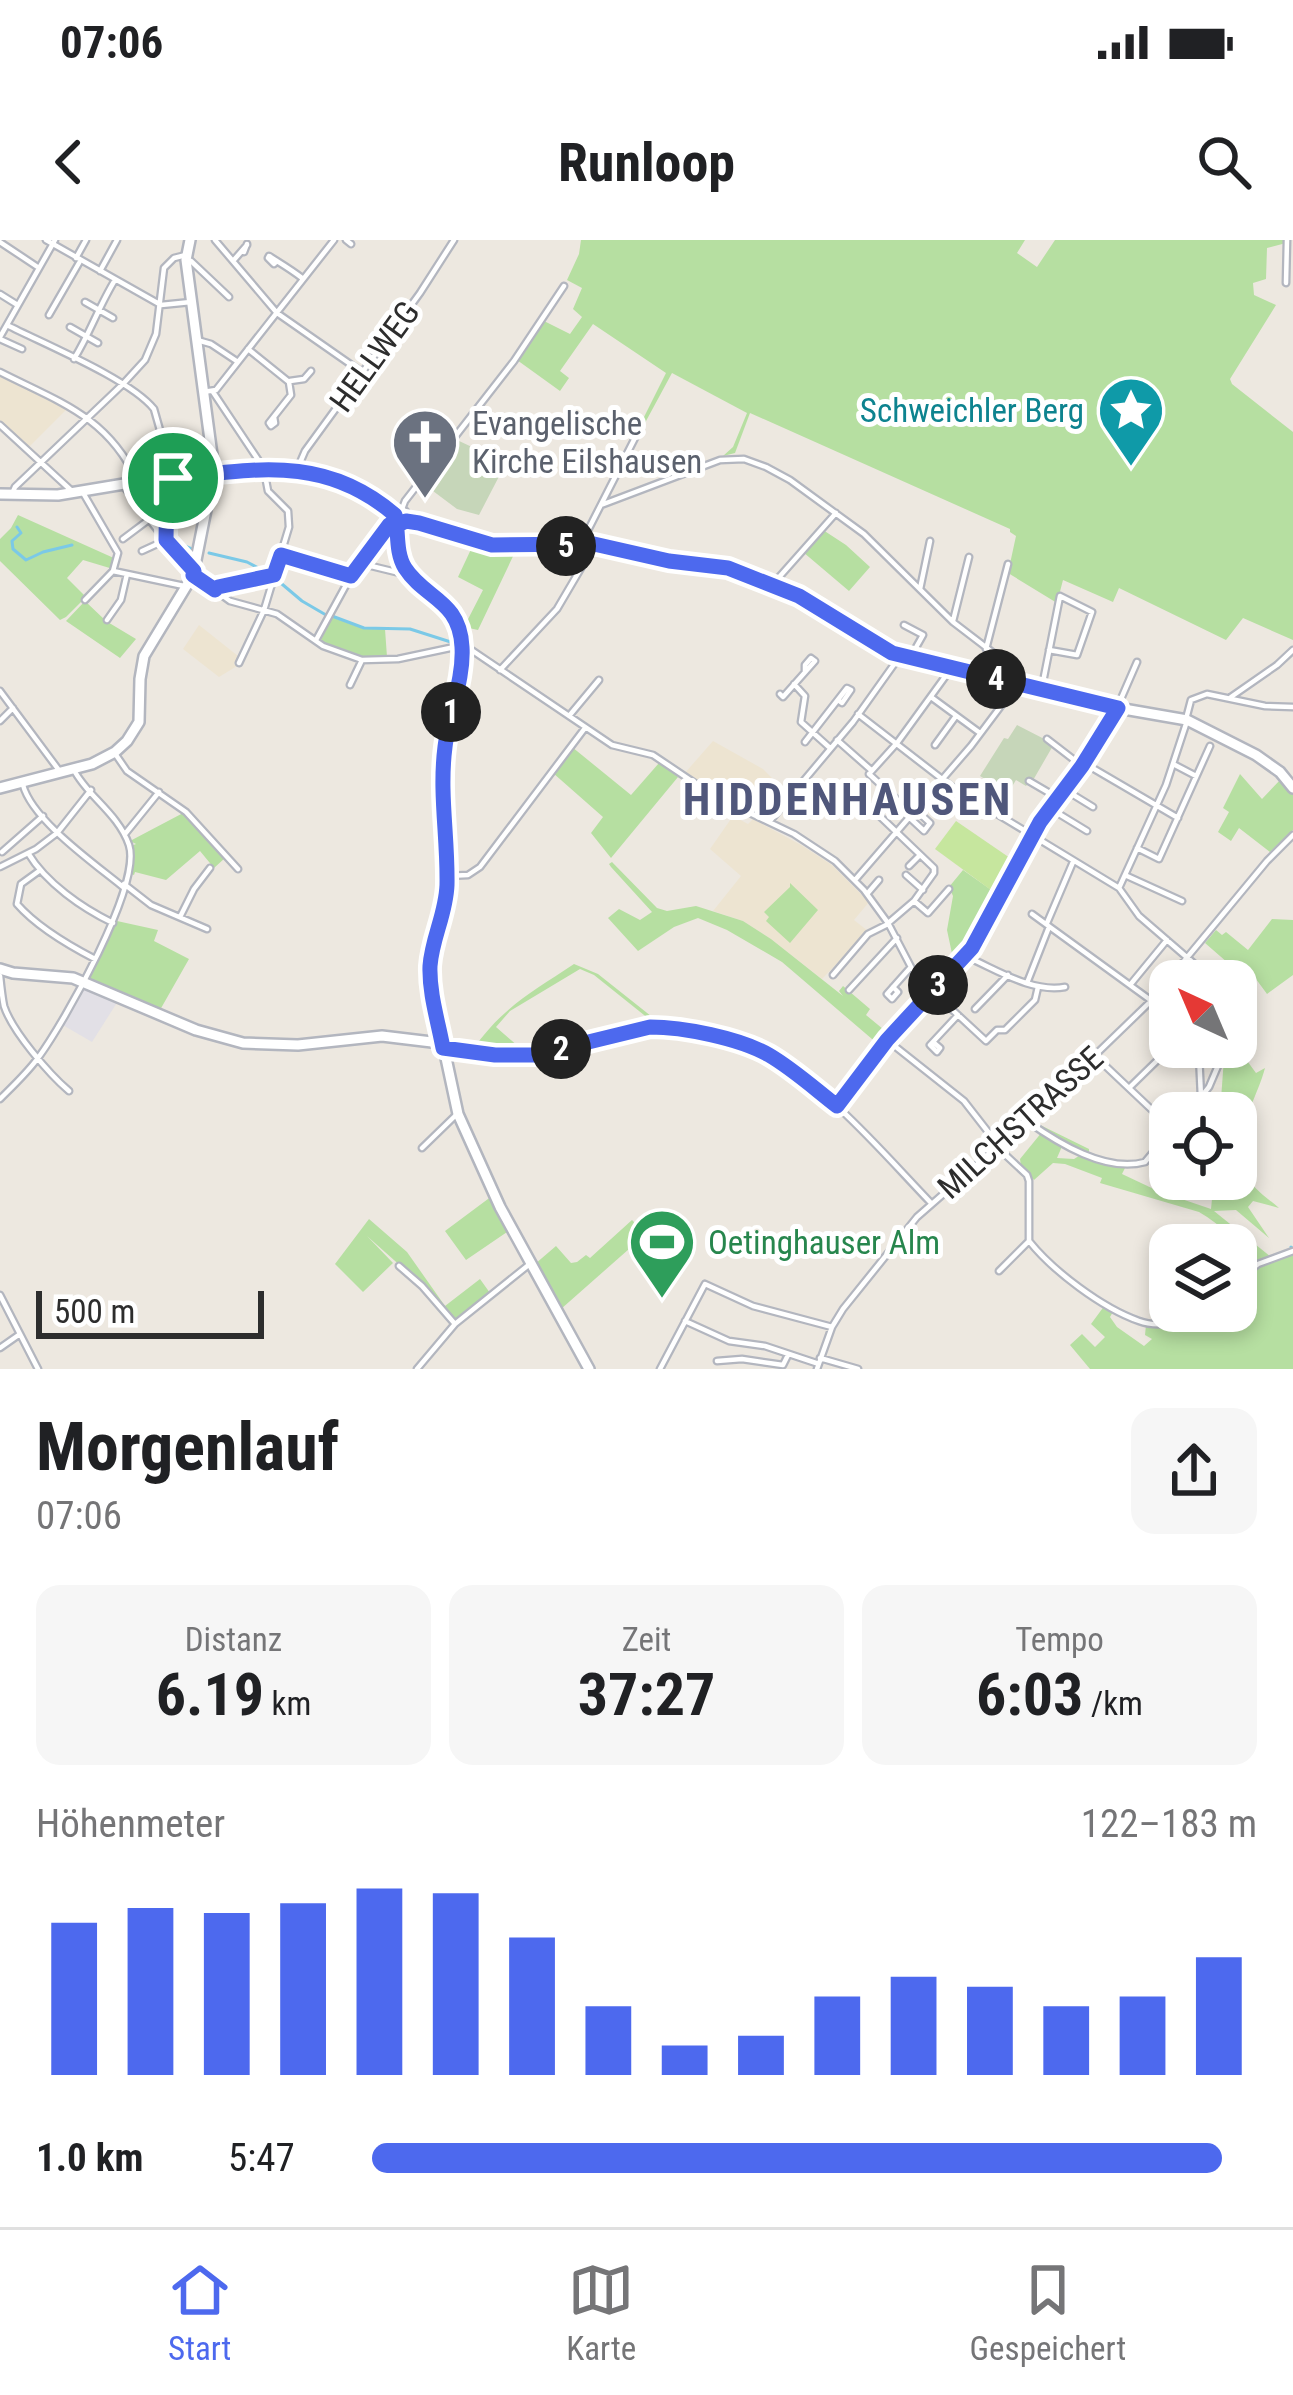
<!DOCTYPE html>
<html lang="de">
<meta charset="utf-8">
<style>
body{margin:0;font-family:"Roboto Condensed",sans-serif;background:#f6f6f6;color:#202124;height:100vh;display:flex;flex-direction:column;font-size:45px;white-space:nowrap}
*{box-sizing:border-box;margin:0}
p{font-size:39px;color:#757577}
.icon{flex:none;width:66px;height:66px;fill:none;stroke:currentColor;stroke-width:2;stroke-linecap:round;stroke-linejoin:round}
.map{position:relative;height:1129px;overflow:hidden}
.drawer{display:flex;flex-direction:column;background:#fff;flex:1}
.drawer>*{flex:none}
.needle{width:78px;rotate:316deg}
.fabs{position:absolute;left:1149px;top:720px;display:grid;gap:24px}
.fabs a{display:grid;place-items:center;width:108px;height:108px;border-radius:24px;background:#fff;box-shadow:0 6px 18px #0003;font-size:60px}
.scale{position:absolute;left:36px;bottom:30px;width:228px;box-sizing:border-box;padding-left:12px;border:6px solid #2d2d2d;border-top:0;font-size:33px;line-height:42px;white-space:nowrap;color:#2d2d2d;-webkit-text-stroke:9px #fff;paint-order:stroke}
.pin{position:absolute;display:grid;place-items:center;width:102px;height:102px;color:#fff;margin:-51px;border:6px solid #fff;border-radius:50%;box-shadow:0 3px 12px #0007}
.km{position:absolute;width:60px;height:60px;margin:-30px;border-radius:50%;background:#222;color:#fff;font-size:33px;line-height:60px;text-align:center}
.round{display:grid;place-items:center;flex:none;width:126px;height:126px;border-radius:24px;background:#f6f6f6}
.headline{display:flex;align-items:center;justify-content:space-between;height:204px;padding:0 36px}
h1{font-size:66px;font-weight:700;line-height:90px}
.stats{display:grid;grid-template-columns:repeat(3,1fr);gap:18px;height:204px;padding:12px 36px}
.stats div{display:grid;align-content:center;border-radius:24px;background:#f6f6f6;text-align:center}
.stats b{font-size:60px;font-weight:700}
.stats small{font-size:33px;font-weight:400}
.stats p{font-size:33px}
.chart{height:336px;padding:24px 36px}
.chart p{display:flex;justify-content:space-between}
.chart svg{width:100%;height:216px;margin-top:12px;stroke:#4d69ee;stroke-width:6}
ul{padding:0 36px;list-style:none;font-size:39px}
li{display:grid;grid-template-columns:192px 144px 1fr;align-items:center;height:90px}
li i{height:30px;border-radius:15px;background:#4d69ee}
.status{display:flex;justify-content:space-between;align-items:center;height:84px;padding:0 60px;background:#fff;direction:ltr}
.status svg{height:33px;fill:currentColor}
header{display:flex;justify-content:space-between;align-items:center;height:156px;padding:0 36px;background:#fff;font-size:54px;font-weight:700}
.tab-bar{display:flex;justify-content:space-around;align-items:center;height:168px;border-top:3px solid #e0e0e0;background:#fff;font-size:33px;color:#757577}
.tab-bar a{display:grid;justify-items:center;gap:6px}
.tab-bar .active{color:#4d69ee}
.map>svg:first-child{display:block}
.industrial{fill:#e2e0e6}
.education{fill:#ede4d1}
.green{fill:#b6dfa1}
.cemetery{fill:#c6d6b9}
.pitch{fill:#c6e69e}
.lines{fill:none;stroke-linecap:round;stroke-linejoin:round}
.stream{stroke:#7bc9e7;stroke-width:3}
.street-casing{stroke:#b3b6bf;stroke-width:9}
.secondary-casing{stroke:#b3b6bf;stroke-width:14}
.street{stroke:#fff;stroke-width:4.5}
.secondary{stroke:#fff;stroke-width:9}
.route-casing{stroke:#fff;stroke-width:24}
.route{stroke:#4d69ee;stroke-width:15}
.labels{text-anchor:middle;stroke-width:10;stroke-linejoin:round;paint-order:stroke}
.street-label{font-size:33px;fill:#2d2d2d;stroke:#fff}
.culture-label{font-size:33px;fill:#0d838f;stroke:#fff;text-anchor:end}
.worship-label{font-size:33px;fill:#5b616d;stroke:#fff;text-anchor:start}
.leisure-label{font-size:33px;fill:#27864d;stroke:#fff;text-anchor:start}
.district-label{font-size:45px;font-weight:bold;letter-spacing:3px;fill:#50577b;stroke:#fff}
</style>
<div class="status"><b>07:06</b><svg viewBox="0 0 49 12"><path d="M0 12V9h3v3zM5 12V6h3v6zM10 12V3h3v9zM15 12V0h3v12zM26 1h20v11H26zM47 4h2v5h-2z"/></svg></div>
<header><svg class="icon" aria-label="back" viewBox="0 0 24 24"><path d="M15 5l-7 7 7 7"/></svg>Runloop<svg class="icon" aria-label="search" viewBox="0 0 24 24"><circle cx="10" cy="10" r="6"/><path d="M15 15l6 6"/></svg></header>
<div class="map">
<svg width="1293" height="1129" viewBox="0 0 1293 1129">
<rect width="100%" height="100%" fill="#ede8e0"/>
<path class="industrial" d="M83,745L118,761L92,802L61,784Z"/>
<path class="education" d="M0,135L67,169L29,207L0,181Z
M199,385L238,416L234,424L237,426L219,437L183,409Z
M713,501L763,529L772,538L770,543L788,553L769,574L758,575L721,558L684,534Z
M733,576L748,584L753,579L801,605L832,625L869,662L854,680L868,691L822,739L771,699L743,681L713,671L741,636L710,609Z"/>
<path class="green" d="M581,0H1025L1017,13L1037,27L1055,0H1286V3L1267,8L1266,39L1253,43L1254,55L1276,65L1230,139L1232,144L1293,192V400L1243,378L1226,400L1119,348L1113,362L1063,340L1057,363L1008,333L1016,296L1010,292V289L750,173L735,213L723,216L733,207L747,173L672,133L639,194L636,193L666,133L593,84L560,131L569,138L560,151L517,120L544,81L570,94L582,77L573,69L582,48L567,40L579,14Z
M18,275L116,319L113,329L83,320L67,338L86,357L66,377L60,380L0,321V299L11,288Z
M823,290L846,305L870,327L849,351L803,312Z
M473,305L489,309L516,310L478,390L464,387L483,350L458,337Z
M85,361L106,381L136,399L120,418L66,381Z
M332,377L364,389H385L387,417H359L320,402Z
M572,507L631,555L659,523L678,537L611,618L591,593L603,577L553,533Z
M1240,534L1262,559L1281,539L1293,553V590L1270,612L1239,588L1231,601L1218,592L1229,572L1223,568Z
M185,572L225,618L214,628L200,611L166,640L135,632L134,635L129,633L133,615L131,606L136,604L130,601Z
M612,622L657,668L667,671L696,666L743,681L771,699L843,756L839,751L843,746L870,769L866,775L889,794L879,805L782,722L727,690L698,678L674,687L638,711L608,678L619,669L640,680L652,672L611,627L609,624Z
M963,630L997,654L969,705L954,723L947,690L953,656L949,647Z
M790,643L818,670L790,703L766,681L769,677L764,672L790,647Z
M1272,679L1293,680V735L1267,754L1256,739L1251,743L1205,703L1216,690L1222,695L1226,692L1248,710Z
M117,681L158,690L154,701L189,719L160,770L89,739Z
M574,724L598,734L661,784L654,783L594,735L580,729L510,771L496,787L526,813L508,814L473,809C504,766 532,752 574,724Z
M1224,818L1228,821L1245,818L1256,833L1265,828C1255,866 1225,902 1250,941C1256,951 1270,960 1279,968L1253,961L1248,967L1269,998L1236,970L1214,971L1271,1017L1255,1023C1241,1003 1221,985 1199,972L1100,943L1102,938L1065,924L1053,923L1034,940L1021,926L1020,919L1042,892L1063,904L1057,918L1074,919L1082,914L1081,910L1032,881L1089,909V912L1126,926L1122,934L1158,951L1211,969L1214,939H1218V944L1236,939L1237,935L1236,880L1242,865L1232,863L1239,869L1227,867L1225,873H1220Z
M492,956L510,990L466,1020L445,991Z
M369,979L407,1012L445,1066L480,1039L490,1053L455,1081L422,1045L367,996L393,1023L363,1052L335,1024Z
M632,980L646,994L561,1069L535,1024L556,1006L571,1023L577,1022L586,1015L590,1018Z
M1293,1013V1129H1090L1070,1105L1082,1094L1095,1107L1105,1097L1091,1084L1105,1065L1114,1070L1110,1077L1117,1087L1144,1106L1152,1099L1145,1095L1146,1085L1192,1084L1207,1071H1236V1045L1261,1024Z"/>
<path class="cemetery" d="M457,200L506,223L479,275L457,269L421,242Z
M1017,485L1054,504L1032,542L1030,541L1026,546L1016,540L1008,553L980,536L1004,498L1008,499Z"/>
<path class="pitch" d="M956,581L1010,618L1012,622L995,653L935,609Z"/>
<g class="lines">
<path class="stream" d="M17,287L21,293L12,301L13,309L26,320L43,312L72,305
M170,300L192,309
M209,313L247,322L270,334
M276,339L302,361L326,375
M332,376L364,388L410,389L457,404
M1291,1007L1293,1009"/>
<g class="street-casing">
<path id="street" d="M46,0L161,65L191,62
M215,0L277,73L363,133
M346,0L351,4
M0,2L39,28
M76,18L86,0
M186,20L191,21L229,57
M233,21L247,5V4L244,12
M277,21L274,24L268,18L269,16C280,23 292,30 302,38
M100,31L117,0
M1286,43L1287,0
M0,54L16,64
M85,62L113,78
M49,75L79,23
M7,85C44,104 130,139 154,169L173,236
M70,87L98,103
M0,97L55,0
M0,99L22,109
M197,100L211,104L238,122
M248,109L289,142
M74,119C90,93 99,66 115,40
M0,132C59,162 107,176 137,240
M290,141L304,139L311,131
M203,152L216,150L334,0
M213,152L265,230
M274,177L275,183L271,186L269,183L291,155L289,142
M0,185L74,253
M296,232L305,211L420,53L454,0
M122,244L162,296L194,331
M82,251L118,313L113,331L85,360
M12,254L15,247L123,144L145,120L156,94L164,28L174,18L186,15
M601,265L720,220L744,219L766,227L790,240L864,294L953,382L1017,431L1016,446L971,506L855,640
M402,269L405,261L514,121L564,46
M123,299L147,281
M582,302L637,194
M142,311L166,300L168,242
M282,315L351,336
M363,324L404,334
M113,331L184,346
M194,335L230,361L277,374L323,406L362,420L398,419L464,405L612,505L653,515L714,556L794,594L835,621L864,650L888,683L911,727L932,751L986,801L997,790H1005L1035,760L1038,747
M773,344L836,273
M216,349L275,335
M920,349L930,301
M107,380L121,360L127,334
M953,381L969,317
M904,385L923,395L910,418
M316,400L351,336L389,285L395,281
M986,409L1008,324
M239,423L264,370L289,287L288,271L268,251L264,230
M500,430L557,369L594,306
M794,444L805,456L801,482L830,508
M350,445L362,420
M1041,449L1042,447L1060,356L1092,372L1077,415L1049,410
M0,451L61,533
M780,454L783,457L815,421L811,418L805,425V431
M931,457L980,493
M1231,457L1277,425L1293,410
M1117,468L1137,422
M858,474L951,546L1119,648L1139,676L1205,733L1208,741
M569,476L599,440
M1186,479L1191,460L1207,454L1265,466L1293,467
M0,481L13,468
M1047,499L1082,526
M837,500L871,530
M805,502L847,448L851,450L842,463L838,460
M935,505L956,476
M116,515L127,531L186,572L238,629
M1084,523L1178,578
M1175,525L1196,536
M1029,541L1058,558
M23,545C32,580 95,624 123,647
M1067,551L1093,567
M1051,569L1087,591
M913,574L869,534L897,503L950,430
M910,578L924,591L930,583L916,570
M769,582L853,482L895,423
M125,594L159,552
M1137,608L1159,619L1210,506
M2,612L43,576
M28,613C46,643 82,668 113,683
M909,626L920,615
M0,627L36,609L57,593L91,550
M39,631L21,644L17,664C37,687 68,705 95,719
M906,635L923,650
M447,636L468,635L480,627L585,488
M1127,636L1182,661
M124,644L151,665L207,689
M1119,648L1166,545L1187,481
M867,654L879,640
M914,661L928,673L949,649
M1032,674L1149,759L1170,783
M180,677L194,649L210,628
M1047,683L1073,622
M965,716C996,729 1031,753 1065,747
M833,735L868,694L886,685L914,661L934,633V628L865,562L861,561L851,573
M0,736C1,746 2,756 4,766C12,791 49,834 69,851
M1027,743L1049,687
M1130,745L1167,700
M893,747L898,752L892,759L887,754L911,727
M849,750L897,698
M975,769L1008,735
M1236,773L1239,777L1236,784
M887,800L964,861L999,906
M933,802L940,808L937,812L930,805L958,775
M1195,807L1199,815L1201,857
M445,808L495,815H535L650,787C683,787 737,798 766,814C829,848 882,912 931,963
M1096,817L1170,887
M1129,848L1171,807
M0,859C13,846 27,833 38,818C64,783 142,645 129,605C118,573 87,556 74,530
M837,866L887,800L972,708L1040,582L1084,523L1117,471
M1188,873L1209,847L1226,807
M1027,881C1058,903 1106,933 1145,922L1170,892
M997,907L1027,935L1029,941V1001C1053,1031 1102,1068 1139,1081C1157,1088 1189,1083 1204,1071
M422,908L456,875
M399,1026L422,1046L455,1084
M999,1031L1029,1001
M1236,1042L1258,1024L1293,1011
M0,1055L38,1129
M685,1081L729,1101L765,1106L816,1123
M0,1108L20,1094
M820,1118L858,1129
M717,1121L742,1119L783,1125L788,1115
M417,1129L455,1084L531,1023
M660,1129L705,1044L753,1066L832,1087
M817,1129L832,1087L843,1069L917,977L1027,881L1151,761L1267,621L1293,595"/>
</g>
<g class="secondary-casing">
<path id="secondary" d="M0,254L58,255L148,240L275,230L347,241L382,264L404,273L407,279L404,283L395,281L398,272
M407,277L481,303L506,307L594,304L669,321L740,331L799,356L892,413
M398,284C399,296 397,310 402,322C417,358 454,350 462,405L445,511L442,562L447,651L444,674L431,724V748L458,874L500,967L589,1129
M899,415L1095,464L1187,480L1256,515L1280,532L1293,548
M0,548L92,524L115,512L127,501L139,482L140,439L144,416L193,335L214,230L186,20L190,0
M0,729L13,733L73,738L196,790L243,803L298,805L382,796L440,803L443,808"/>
</g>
<use href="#street" class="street"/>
<use href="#secondary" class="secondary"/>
</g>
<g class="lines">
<g class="route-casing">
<path id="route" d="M173,238C257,229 325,215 395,275C399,290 395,312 405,328C425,359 460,360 462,407C464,439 449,474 445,507C439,553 448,598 447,645C446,674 432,698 430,726C429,753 438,781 443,808L495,815H535L650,787C683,787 739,798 769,815C793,829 815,849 837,866L887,800L972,708L1040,582L1082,526L1118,468L892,413L799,356L728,328L669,321L594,304L492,305L419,283L406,281L400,284L395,281L389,285L351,336L281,315L274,335L218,347L215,350L193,335L194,331L166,300L167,238H173"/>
</g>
<use href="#route" class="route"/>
</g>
<defs>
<g id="sight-pin" transform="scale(3.45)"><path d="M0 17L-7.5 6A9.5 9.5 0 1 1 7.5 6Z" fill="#0f9aa8" stroke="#fff"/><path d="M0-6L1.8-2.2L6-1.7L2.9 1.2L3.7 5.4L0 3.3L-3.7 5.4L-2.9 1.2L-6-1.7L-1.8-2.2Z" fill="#fff"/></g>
<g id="church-pin" transform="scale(3.45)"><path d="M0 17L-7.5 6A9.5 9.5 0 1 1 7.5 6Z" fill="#6b7280" stroke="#fff"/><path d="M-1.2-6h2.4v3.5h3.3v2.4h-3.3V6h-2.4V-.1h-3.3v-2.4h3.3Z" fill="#fff"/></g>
<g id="stadium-pin" transform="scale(3.45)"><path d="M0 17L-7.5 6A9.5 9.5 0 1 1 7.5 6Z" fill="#2e9e5b" stroke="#fff"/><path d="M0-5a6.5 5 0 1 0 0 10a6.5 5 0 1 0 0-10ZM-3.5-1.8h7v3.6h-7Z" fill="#fff"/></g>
</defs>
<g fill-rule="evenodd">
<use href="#sight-pin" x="1131" y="170"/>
<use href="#church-pin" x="425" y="202"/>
<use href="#stadium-pin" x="662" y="1002"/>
</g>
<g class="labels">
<g class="street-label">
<text transform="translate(374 116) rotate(-54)" y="12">HELLWEG</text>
<text transform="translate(1020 882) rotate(-42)" y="12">MILCHSTRASSE</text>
</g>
<g class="culture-label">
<text x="1084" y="182">Schweichler Berg</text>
</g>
<g class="worship-label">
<text x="472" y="195">Evangelische<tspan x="472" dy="38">Kirche Eilshausen</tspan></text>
</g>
<g class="leisure-label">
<text x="708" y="1014">Oetinghauser Alm</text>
</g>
<g class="district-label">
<text x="848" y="575">HIDDENHAUSEN</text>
</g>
</g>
</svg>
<div class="fabs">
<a><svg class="needle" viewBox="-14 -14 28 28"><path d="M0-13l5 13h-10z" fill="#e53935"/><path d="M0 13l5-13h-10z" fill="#757577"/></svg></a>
<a><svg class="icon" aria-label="locate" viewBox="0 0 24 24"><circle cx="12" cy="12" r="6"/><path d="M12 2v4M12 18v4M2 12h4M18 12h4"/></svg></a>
<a><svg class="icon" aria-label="layers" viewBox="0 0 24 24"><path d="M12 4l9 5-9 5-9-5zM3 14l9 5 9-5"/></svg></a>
</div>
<div class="scale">500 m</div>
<div class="pin" style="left:173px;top:238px;background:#1e9e55"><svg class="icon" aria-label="arrive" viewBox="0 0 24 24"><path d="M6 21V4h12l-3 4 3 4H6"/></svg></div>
<b class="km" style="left:451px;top:472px">1</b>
<b class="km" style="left:561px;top:809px">2</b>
<b class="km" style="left:938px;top:745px">3</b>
<b class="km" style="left:996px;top:439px">4</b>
<b class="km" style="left:566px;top:306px">5</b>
</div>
<section class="drawer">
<div class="headline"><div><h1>Morgenlauf</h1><p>07:06</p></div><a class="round"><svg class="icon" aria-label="share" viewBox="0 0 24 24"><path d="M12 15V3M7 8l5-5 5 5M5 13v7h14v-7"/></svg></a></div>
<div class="stats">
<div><p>Distanz</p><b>6.19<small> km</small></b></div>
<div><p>Zeit</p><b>37:27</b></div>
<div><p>Tempo</p><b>6:03<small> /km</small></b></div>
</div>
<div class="chart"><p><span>Höhenmeter</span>122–183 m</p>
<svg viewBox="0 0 160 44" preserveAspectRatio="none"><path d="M5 44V13M15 44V10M25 44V11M35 44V9M45 44V6M55 44V7M65 44V16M75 44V30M85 44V38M95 44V36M105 44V28M115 44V24M125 44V26M135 44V30M145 44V28M155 44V20"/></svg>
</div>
<ul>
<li><b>1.0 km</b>5:47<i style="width:96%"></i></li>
</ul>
</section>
<nav class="tab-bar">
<a class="active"><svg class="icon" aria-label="home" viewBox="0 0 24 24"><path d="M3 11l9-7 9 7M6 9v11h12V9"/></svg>Start</a>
<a><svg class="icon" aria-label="map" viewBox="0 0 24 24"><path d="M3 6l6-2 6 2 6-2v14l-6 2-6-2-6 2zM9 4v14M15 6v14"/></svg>Karte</a>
<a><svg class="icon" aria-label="saved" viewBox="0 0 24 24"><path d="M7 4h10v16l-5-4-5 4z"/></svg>Gespeichert</a>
</nav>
